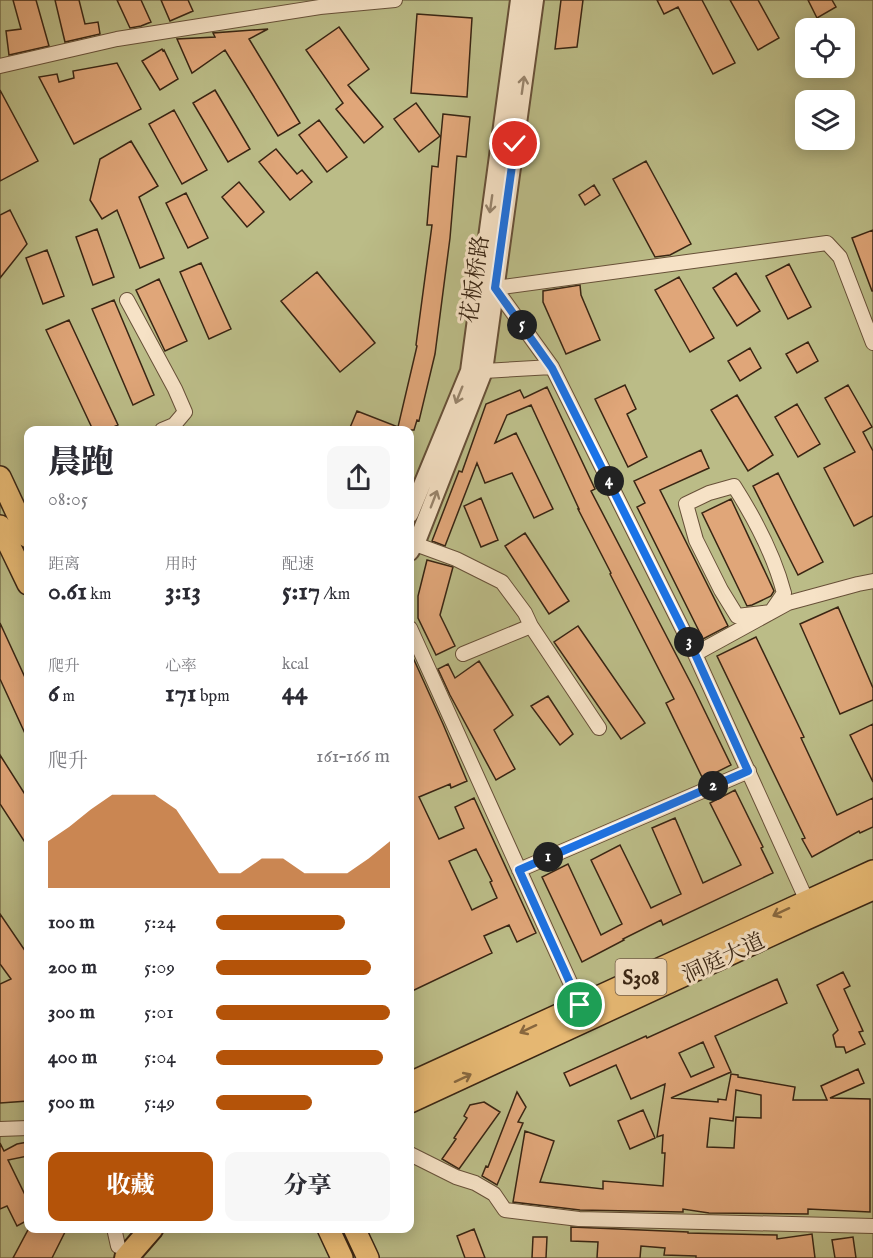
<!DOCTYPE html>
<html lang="zh">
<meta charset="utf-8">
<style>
body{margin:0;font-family:"IM FELL English","Noto Serif SC",serif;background:#f7f7f7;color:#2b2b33;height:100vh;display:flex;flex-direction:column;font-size:22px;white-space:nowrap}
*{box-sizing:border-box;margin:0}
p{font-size:20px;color:#7c7c81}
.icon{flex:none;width:33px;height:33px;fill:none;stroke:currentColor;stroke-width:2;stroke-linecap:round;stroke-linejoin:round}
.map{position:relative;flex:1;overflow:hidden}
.sheet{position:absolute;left:24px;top:426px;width:390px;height:807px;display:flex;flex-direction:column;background:#fff;border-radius:12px;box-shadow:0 3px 15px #0003}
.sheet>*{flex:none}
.tools{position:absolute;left:795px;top:18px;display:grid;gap:12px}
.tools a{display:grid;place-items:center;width:60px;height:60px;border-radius:12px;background:#fff;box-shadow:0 3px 15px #0003;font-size:30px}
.pin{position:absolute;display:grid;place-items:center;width:51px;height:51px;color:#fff;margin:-26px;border:3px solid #fff;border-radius:50%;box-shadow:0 2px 6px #0007}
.km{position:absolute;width:30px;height:30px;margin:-15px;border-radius:50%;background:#222;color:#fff;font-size:16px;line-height:30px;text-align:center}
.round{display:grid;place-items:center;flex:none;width:63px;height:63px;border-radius:12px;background:#f7f7f7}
.headline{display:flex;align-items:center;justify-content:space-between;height:102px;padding:0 24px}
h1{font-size:33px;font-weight:800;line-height:45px}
.stats{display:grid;grid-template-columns:repeat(3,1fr);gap:9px;height:102px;padding:6px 24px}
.stats div{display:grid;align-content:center}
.stats b{font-size:26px;font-weight:800}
.stats small{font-size:16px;font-weight:400}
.stats p{font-size:16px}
.chart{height:168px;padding:12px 24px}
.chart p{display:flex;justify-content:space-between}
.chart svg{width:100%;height:108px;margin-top:6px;fill:#b45309;opacity:.7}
.cta{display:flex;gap:12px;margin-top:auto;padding:12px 24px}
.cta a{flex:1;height:69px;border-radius:12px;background:#b45309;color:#fff;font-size:24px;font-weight:800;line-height:69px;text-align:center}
.cta a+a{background:#f7f7f7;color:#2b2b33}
ul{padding:0 24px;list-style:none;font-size:20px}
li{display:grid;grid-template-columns:96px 72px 1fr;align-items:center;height:45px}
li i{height:15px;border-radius:8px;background:#b45309}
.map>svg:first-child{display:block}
.green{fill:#bbbc87;stroke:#7a704d;stroke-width:1.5;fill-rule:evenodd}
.building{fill:#e0a679;stroke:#392513;stroke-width:1.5;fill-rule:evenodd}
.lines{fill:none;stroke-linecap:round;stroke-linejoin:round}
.minor-casing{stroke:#675038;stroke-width:16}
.tertiary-casing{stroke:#675038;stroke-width:20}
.primary-casing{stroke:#392513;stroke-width:24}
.trunk-casing{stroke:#392513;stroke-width:26}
.minor{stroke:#f6e2c6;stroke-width:14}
.tertiary{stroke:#f6e2c6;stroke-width:16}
.primary{stroke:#e8ba74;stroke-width:21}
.trunk{stroke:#e8ba74;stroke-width:22}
.oneway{stroke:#98846c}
.oneway2{stroke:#88683f}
.route-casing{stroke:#fff;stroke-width:12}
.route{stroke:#1a73e8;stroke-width:8}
.labels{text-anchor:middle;stroke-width:6;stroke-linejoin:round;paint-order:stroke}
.shield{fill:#f6e2c6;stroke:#725e49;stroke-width:1.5}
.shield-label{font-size:21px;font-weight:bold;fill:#392513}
.street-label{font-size:22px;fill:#392513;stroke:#f6e2c6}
</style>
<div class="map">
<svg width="873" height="1258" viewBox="0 0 873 1258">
<rect width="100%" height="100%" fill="#f1d3a8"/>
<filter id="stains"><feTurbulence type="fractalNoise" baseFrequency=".00333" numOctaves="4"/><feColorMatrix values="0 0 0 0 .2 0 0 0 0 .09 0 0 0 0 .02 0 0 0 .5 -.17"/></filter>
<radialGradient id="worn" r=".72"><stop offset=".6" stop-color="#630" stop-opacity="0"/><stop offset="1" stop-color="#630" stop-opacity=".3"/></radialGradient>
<path class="green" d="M0,0H873V1258H0ZM806,28H844V68H806ZM806,100H844V140H806ZM28,430H410V1228H28Z"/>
<path class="building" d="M13,0H36L49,46L9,55L6,31L21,29Z
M55,0H79L85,24L98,22L100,34L65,42Z
M117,0H141L151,22L141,26L130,28Z
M161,0H188L193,11L170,21Z
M561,0H583L577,47L555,49Z
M657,0H702L735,63L713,74L678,7L664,14Z
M730,0H758L779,38L758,50Z
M808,0H832L836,7L817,18Z
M417,14L472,18L467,97L411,93Z
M339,27L369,69L348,85L383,127L364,143L336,109L343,103L306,50Z
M268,29L249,39L300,123L278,136L225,50L192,73L177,39L215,37L213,33Z
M162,49L163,51L164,50L178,79L160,90L142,61Z
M117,63L141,109L74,144L39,77L57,74L59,82L74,78L73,71Z
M0,90L38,161L0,181Z
M215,90L250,149L228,162L193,103Z
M416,103L440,136L419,152L394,119Z
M174,110L207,170L182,184L149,124Z
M443,114L470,117L466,157L457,156L450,238L435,354L419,421L417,420L414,430H349L357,411L398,427L417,346L416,345L432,225H427L432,166L438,167Z
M319,120L347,157L327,172L299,135Z
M131,141L158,186L139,197L164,258L140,268L117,210L102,219L90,200L100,159Z
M276,149L297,174L302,170L312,182L290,200L259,162Z
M646,161L691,244L670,255L655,257L613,179Z
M239,182L264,212L247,227L222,197Z
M594,185L600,195L585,205L579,195Z
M186,193L208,238L188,248L166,203Z
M10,210L27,244L0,278V215Z
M97,229L114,277L93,285L76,237Z
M873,230V291H872L852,238Z
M47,250L64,296L43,304L26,258Z
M201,263L231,329L209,339L180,272Z
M789,264L811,307L788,319L766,276Z
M317,272L375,343L340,372L281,301Z
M736,273L760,311L737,326L713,288Z
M679,277L714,338L690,352L655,290Z
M159,279L187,341L165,351L136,290Z
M580,285L581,295L600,340L566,354L543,302V291Z
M114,300L154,395L133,405L92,309Z
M69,320L118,425L107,430H93L46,330Z
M808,342L818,361L797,373L786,354Z
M750,348L761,368L740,381L728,361Z
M625,385L636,409L627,414L647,457L628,467L595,399Z
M848,385L872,427L863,432L873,451V516L854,526L824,468L855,452L825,398Z
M547,387L595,489L591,491L694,689L731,765L703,779L666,703L674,699L610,574L611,573L578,509H579L531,405L507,415L495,443L516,433L553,509L534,518L512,473L485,483L477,463L445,546L432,541L459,471L462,472L486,404L520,390L524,398Z
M737,395L773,455L748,471L711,410Z
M797,404L820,444L798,457L775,417Z
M701,450L709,468L660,490L728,626L703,639L637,507L645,503L634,481Z
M778,473L823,562L798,575L753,486Z
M481,498L498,540L481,547L464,506Z
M731,499L774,591L771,596L752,605L747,606L702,513Z
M525,533L569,601L549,614L505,546Z
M427,560L453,567L440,615L455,646L436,655L418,618V596Z
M838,607L873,688V700L840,714L800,624Z
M0,623L28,684V740L0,679Z
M578,626L645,723L621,739L554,642Z
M756,637L804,737L801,738L837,815L873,798V827L860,833L859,831L812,857L802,839L805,838L717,656Z
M410,651L443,724L467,781L451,788L450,784L419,797L439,839L464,828L455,807L474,798L536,933L517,942L509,925L484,936L492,953L410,992ZM476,849L492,881L490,882L497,898L472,910L449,861Z
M479,661L513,715L494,730L515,769L496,780L450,695L438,669L448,664L455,678Z
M548,696L573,734L560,745L531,706Z
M873,724V782L850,735Z
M0,755L28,799V847L0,804Z
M735,790L763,847L761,848L773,873L663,925L661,920L623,939L624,940L582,962L542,877L568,864L601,935L622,924L591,860L620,845L651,908L681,894L652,828L675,818L703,883L741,865L710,803Z
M0,914L28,955V1101L0,1103V984L11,979L0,964Z
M843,972L850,986L844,989L863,1031L859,1032L865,1044L846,1053L844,1047H836L833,1035L838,1030L817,985Z
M777,979L787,1003L715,1036L731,1072L671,1098L718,1102V1099L726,1100L731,1074L738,1075V1077L795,1087L793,1100H827L821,1086L858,1069L864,1083L830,1098L870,1099V1212L808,1209V1214L709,1213L683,1209V1212L580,1210L513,1202L525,1131L554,1141L540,1182L603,1189V1181L663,1186L665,1153H662L663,1135L657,1137L665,1084L631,1099L616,1065L570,1086L564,1073L646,1036L647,1038ZM703,1042L714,1067L691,1077L679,1053ZM736,1090L761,1095V1118L736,1117L734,1148L707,1147L710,1118L733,1121Z
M517,1092L526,1107L518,1122L523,1123L497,1185L482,1176L486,1166L488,1167Z
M484,1102L500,1112L459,1169L442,1159L456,1139L454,1138L467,1118L464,1116L470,1105Z
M643,1110L655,1138L630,1149L618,1121Z
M28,1142V1156L8,1160L28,1201V1220L17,1226L7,1206L0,1209V1143L4,1151L17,1144Z
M571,1227L688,1232V1233L777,1235V1239L812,1234L815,1258H696V1256L664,1255L665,1248L641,1246L640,1258H597L598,1242L571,1241Z
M29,1228H67L52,1258H13Z
M474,1229L485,1258H465L457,1236Z
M533,1237H547L546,1258H532Z
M853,1237L856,1258H835L832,1240Z"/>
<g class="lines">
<g class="minor-casing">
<path id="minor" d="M0,66L117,39L320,7L395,0
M127,300L175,389L185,412L174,425L162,430
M484,371L552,367
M734,486C755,519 774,555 784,593L771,612L737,616L721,590L696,540L686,504L709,493Z
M415,544L456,559L502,582L525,613L531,626L599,728
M410,628L583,1011
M463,654L531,626
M695,654L788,603L858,584L873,581
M519,870L749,771
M807,901L695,654L552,367L495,288L827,243L840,257L873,343
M0,1129L28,1128
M410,1154L456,1177L475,1183L494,1194L505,1210L579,1219L873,1226
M114,1228L118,1246"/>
</g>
<g class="tertiary-casing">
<path id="tertiary" d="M410,514L469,371L519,0
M410,552L418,539L484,371L535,0"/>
</g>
<g class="primary-casing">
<path id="primary" d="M0,477L28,537
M0,526L28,584
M410,1083L873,871
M410,1102L806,919L873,889
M328,1228L342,1258
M354,1228L368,1258"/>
</g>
<g class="trunk-casing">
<path id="trunk" d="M126,1258L152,1228"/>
</g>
<use href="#minor" class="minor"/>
<use href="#tertiary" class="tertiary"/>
<use href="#primary" class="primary"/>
<use href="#trunk" class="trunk"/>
</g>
<defs><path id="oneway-shaft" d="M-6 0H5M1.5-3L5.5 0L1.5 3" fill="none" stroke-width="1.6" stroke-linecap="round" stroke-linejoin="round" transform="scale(1.5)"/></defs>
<g class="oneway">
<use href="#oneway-shaft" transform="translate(523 85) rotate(-82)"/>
<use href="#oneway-shaft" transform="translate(491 204) rotate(98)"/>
<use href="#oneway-shaft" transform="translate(459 395) rotate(112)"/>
<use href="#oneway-shaft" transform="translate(434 499) rotate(-69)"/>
</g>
<g class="oneway2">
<use href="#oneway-shaft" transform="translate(781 912) rotate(155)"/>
<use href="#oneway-shaft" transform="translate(528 1029) rotate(155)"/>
<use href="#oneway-shaft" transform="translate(463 1078) rotate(-25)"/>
</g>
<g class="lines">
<g class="route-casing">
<path id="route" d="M515,144L495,288L552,368L695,654L748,771L519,870L580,1005"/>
</g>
<use href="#route" class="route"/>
</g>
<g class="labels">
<rect class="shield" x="615.5" y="959" width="51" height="36" rx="4.5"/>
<g class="shield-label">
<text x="641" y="984">S308</text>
</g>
<g class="street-label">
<text transform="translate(474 279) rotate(-82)" y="8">花板桥路</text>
<text transform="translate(723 957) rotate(-25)" y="8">洞庭大道</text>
</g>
</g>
<rect width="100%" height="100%" filter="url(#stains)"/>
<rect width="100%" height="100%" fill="url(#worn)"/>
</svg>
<div class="tools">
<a><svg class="icon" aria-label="locate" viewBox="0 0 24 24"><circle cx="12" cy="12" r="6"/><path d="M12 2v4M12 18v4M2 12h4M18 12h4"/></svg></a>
<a><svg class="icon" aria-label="layers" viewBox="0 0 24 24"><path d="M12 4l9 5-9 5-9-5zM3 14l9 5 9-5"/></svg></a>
</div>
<div class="pin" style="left:580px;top:1005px;background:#1e9e55"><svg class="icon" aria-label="arrive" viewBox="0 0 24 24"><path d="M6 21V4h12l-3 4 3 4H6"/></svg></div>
<div class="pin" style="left:515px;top:144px;background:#d93025"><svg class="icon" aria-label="check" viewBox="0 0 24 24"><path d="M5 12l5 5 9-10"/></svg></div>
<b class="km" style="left:548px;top:857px">1</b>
<b class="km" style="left:713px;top:786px">2</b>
<b class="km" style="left:689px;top:642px">3</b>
<b class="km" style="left:609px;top:481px">4</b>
<b class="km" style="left:522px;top:325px">5</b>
<section class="sheet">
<div class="headline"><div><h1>晨跑</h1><p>08:05</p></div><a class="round"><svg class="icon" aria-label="share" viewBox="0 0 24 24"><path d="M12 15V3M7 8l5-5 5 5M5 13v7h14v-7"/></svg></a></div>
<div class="stats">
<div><p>距离</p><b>0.61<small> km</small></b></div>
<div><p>用时</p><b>3:13</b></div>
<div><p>配速</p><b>5:17<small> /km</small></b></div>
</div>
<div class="stats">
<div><p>爬升</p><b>6<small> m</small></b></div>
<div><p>心率</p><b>171<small> bpm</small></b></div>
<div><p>kcal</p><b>44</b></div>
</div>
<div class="chart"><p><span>爬升</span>161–166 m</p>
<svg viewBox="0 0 160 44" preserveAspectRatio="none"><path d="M0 44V25L10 19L20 12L30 6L40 6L50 6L60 12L70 25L80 38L90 38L100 32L110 32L120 38L130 38L140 38L150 32L160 25V44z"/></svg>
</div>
<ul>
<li><b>100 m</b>5:24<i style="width:74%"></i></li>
<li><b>200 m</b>5:09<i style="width:89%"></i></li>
<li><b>300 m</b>5:01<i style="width:100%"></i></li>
<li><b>400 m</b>5:04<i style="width:96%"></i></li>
<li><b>500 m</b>5:49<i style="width:55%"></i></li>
</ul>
<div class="cta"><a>收藏</a><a>分享</a></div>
</section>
</div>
